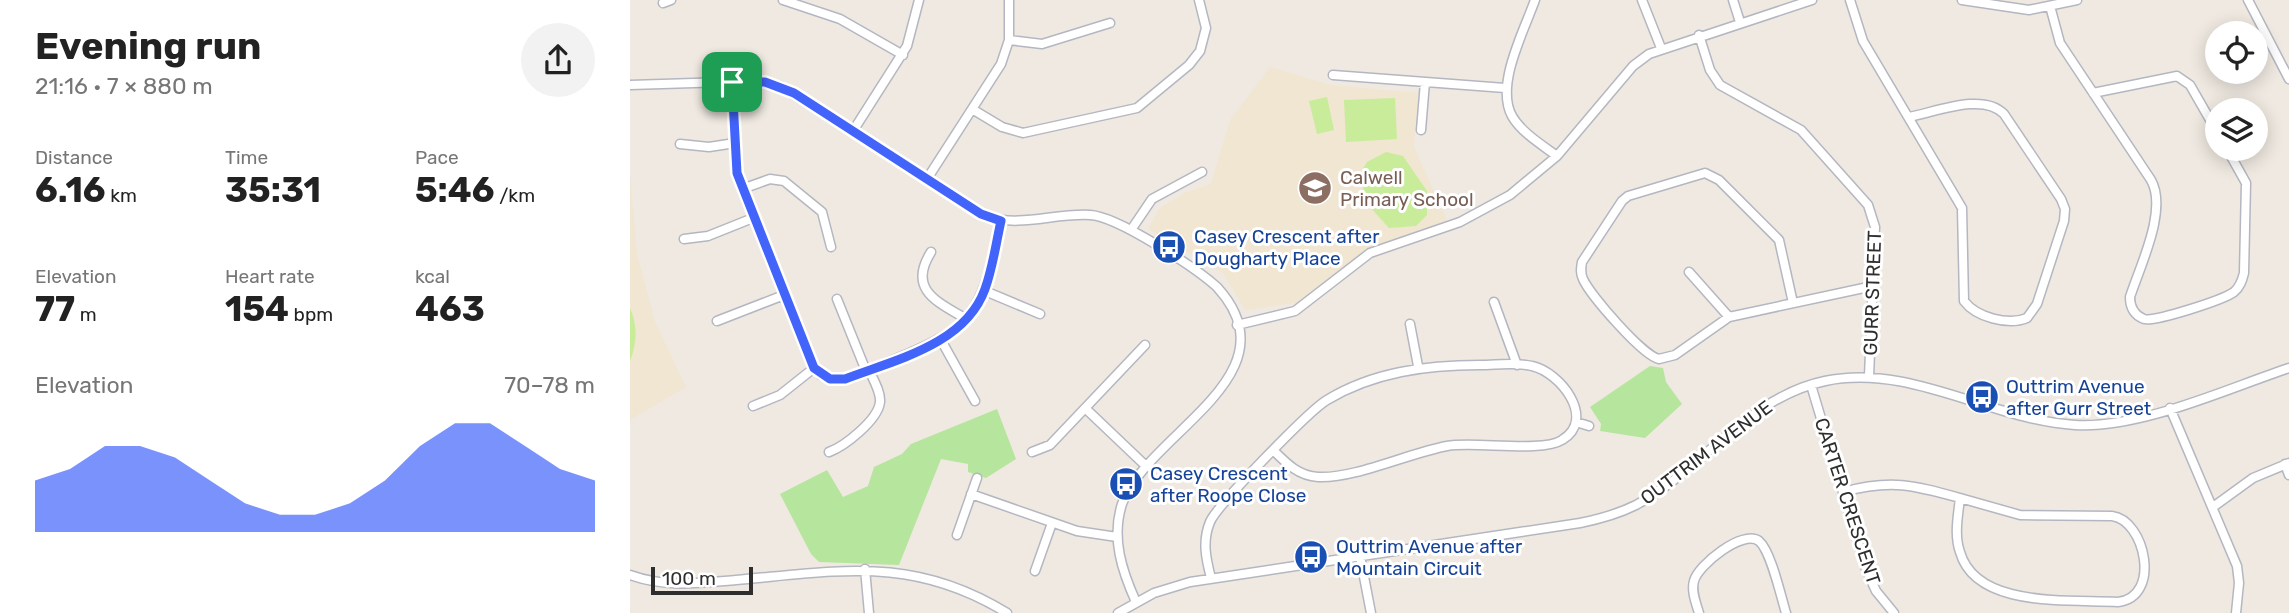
<!DOCTYPE html>
<meta charset="utf-8">
<style>
body{margin:0;font-family:Rubik,sans-serif;background:#f2f2f2;color:#222;height:100vh;display:flex;flex-direction:column;font-size:26px;white-space:nowrap}
*{box-sizing:border-box;margin:0}
p{font-size:23px;color:#767676}
.icon{flex:none;width:38px;height:38px;fill:none;stroke:currentColor;stroke-width:2;stroke-linecap:round;stroke-linejoin:round}
.map{position:relative;flex:1;overflow:hidden}
.side{display:flex;flex-direction:column;background:#fff;width:630px}
.side>*{flex:none}
.fabs{position:absolute;left:1575px;top:21px;display:grid;gap:14px}
.fabs a{display:grid;place-items:center;width:63px;height:63px;border-radius:50%;background:#fff;box-shadow:0 4px 18px #0003;font-size:35px}
.scale{position:absolute;left:21px;bottom:18px;width:102px;box-sizing:border-box;padding-left:7px;border:4px solid #2e2e2e;border-top:0;font-size:19px;line-height:24px;white-space:nowrap;color:#2e2e2e;-webkit-text-stroke:5px #fff;paint-order:stroke}
.pin{position:absolute;display:grid;place-items:center;width:60px;height:60px;color:#fff;margin:-30px;border-radius:14px;box-shadow:0 4px 10px #0006}
.round{display:grid;place-items:center;flex:none;width:74px;height:74px;border-radius:37px;background:#f2f2f2}
.summary{display:flex;align-items:center;justify-content:space-between;height:119px;padding:0 35px}
h1{font-size:38px;font-weight:700;line-height:52px}
.figures{display:grid;grid-template-columns:repeat(3,1fr);gap:10px;height:119px;padding:7px 35px}
.figures div{display:grid;align-content:center}
.figures b{font-size:35px;font-weight:700}
.figures small{font-size:19px;font-weight:400}
.figures p{font-size:19px}
.chart{height:196px;padding:14px 35px}
.chart p{display:flex;justify-content:space-between}
.chart svg{width:100%;height:126px;margin-top:7px;fill:#4264fb;opacity:.7}
main{display:flex;flex:1;min-height:0}
.map>svg:first-child{display:block}
.education{fill:#f0e6d1}
.green{fill:#b6e59e}
.pitch{fill:#c9ec9a}
.lines{fill:none;stroke-linecap:round;stroke-linejoin:round}
.minor-casing{stroke:#b4b7c1;stroke-width:11}
.minor{stroke:#fff;stroke-width:8}
.route-casing{stroke:#fff;stroke-width:14}
.route{stroke:#4264fb;stroke-width:9}
.labels{text-anchor:middle;stroke-width:6;stroke-linejoin:round;paint-order:stroke}
.education-label{font-size:19px;fill:#785e54;stroke:#fff;text-anchor:start}
.transit-label{font-size:19px;fill:#164399;stroke:#fff;text-anchor:start}
.street-label{font-size:19px;fill:#2e2e2e;stroke:#fff}
</style>
<main>
<section class="side">
<div class="summary"><div><h1>Evening run</h1><p>21:16 · 7 × 880 m</p></div><a class="round"><svg class="icon" aria-label="share" viewBox="0 0 24 24"><path d="M12 15V3M7 8l5-5 5 5M5 13v7h14v-7"/></svg></a></div>
<div class="figures">
<div><p>Distance</p><b>6.16<small> km</small></b></div>
<div><p>Time</p><b>35:31</b></div>
<div><p>Pace</p><b>5:46<small> /km</small></b></div>
</div>
<div class="figures">
<div><p>Elevation</p><b>77<small> m</small></b></div>
<div><p>Heart rate</p><b>154<small> bpm</small></b></div>
<div><p>kcal</p><b>463</b></div>
</div>
<div class="chart"><p><span>Elevation</span>70–78 m</p>
<svg viewBox="0 0 160 44" preserveAspectRatio="none"><path d="M0 44V26L10 22L20 14L30 14L40 18L50 26L60 34L70 38L80 38L90 34L100 26L110 14L120 6L130 6L140 14L150 22L160 26V44z"/></svg>
</div>
</section>
<div class="map">
<svg width="1659" height="613" viewBox="0 0 1659 613">
<rect width="100%" height="100%" fill="#efe9e1"/>
<path class="education" d="M640,67L701,85L788,93L784,147L817,220L735,253L670,302L615,310L593,273L518,229L530,208L555,193L581,184L600,120Z
M0,176L7,254L25,322L56,387L0,420Z"/>
<path class="green" d="M1020,366L1033,368L1036,382L1052,404L1015,438L970,431L971,424L960,407Z
M367,409L386,459L356,478L338,472V464L311,459L269,565L189,562L181,554L150,494L197,470L213,497L238,486L244,467L272,454L281,444Z"/>
<path class="pitch" d="M697,97L704,130L687,134L679,101Z
M765,98L767,139L716,142L714,100Z
M756,152L773,156L797,191V215L786,226L759,228L739,206L729,175L737,162Z
M0,308C8,327 7,342 0,361Z"/>
<g class="lines">
<g class="minor-casing">
<path id="minor" d="M153,0L210,19L273,55
M905,0C894,31 865,85 882,116C891,132 912,145 927,156
M1012,0L1031,48
M1103,0L1110,22
M1220,0L1233,41L1332,208L1334,301C1346,317 1378,326 1397,318L1407,304L1434,221L1435,209L1431,199L1374,114C1353,92 1306,112 1279,117
M1332,0L1399,10L1447,0
M1618,0L1659,79
M33,3L41,0
M1420,6L1430,43L1521,180C1538,210 1510,266 1500,297C1500,307 1504,315 1514,319C1525,322 1593,300 1604,292C1610,287 1612,281 1614,273L1616,183L1597,149
M1069,35L1080,70L1090,85L1171,130L1238,205L1245,227L1239,377
M379,40L412,44L480,23
M703,75L875,88
M102,82L106,165L112,189L180,361L191,375C213,385 233,372 253,364C344,328 351,316 371,221
M0,85L128,81L150,86L357,217C393,227 424,213 460,215C487,216 566,268 587,287C668,376 517,433 492,504C481,538 492,571 506,602
M1463,93L1547,76L1560,85L1587,132
M342,109L372,127L393,133L507,108L559,65L570,51L576,28L569,0
M791,130L795,82
M223,131L277,46L289,0
M50,144L79,147L105,143
M297,179L371,64L379,40V0
M112,189L140,179L154,181L192,212L201,247
M501,230L522,199L572,172
M54,239L78,236L123,218
M301,252C277,290 308,302 336,319
M1059,272L1099,317
M355,291L410,314
M207,299L236,371
M864,302L887,365
M1163,303L1149,240L1089,180L1075,173L998,196L992,201L952,262C951,268 950,273 953,279C960,295 1013,356 1029,359L1045,355L1099,317L1243,286
M87,321L154,295
M780,324L788,366
M607,325L665,311L740,253L830,222L880,195L927,156L1003,66L1019,54L1182,0
M311,340L345,401
M1181,385L1236,569L1246,591L1264,613
M123,406L150,395L184,368
M455,408L517,467
M1540,408L1607,566L1609,583L1606,613
M946,422L959,426
M199,452C215,446 248,420 250,402C251,392 243,379 239,370
M402,452L420,445L515,345
M1655,464L1659,475
M1213,492C1261,479 1283,485 1330,498C1328,516 1324,535 1330,552C1346,609 1441,599 1488,602C1532,597 1515,520 1482,516L1390,515L1330,498
M341,494L447,531L487,537
M1583,507L1623,478L1659,463
M327,535L347,478
M730,556L741,613
M235,569L239,613
M405,571L422,523
M0,575C36,588 70,583 106,580C209,571 283,555 377,613
M581,578C576,559 572,541 580,522C587,505 680,410 697,400C743,372 797,365 850,365C866,365 886,362 902,366C930,372 967,419 932,440C912,453 844,441 817,446C779,453 724,479 688,477C669,476 657,464 644,451
M488,613L524,593L560,582L950,523C970,519 988,514 1006,505C1073,469 1118,397 1195,381C1281,363 1361,420 1445,425C1510,429 1596,389 1659,368
M1069,613C1066,603 1061,591 1064,581C1068,565 1113,529 1129,541C1141,551 1151,597 1156,613"/>
</g>
<use href="#minor" class="minor"/>
</g>
<g class="lines">
<g class="route-casing">
<path id="route" d="M102,82H135L164,93L351,214L371,221C366,243 363,267 355,289C335,345 264,360 215,379H200L184,368L107,173Z"/>
</g>
<use href="#route" class="route"/>
</g>
<defs>
<g id="school-disc" transform="scale(1.75)"><circle r="9.5" fill="#8d6e63" stroke="#fff"/><path d="M0-5L7-2L0 1L-7-2ZM-4 1L0 2.5L4 1V4Q0 6-4 4Z" fill="#fff"/></g>
<g id="bus-disc" transform="scale(1.75)"><circle r="9.5" fill="#1a4fb4" stroke="#fff"/><path d="M-5-6H5V4H4V6H2V4H-2V6H-4V4H-5ZM-3.5-4V0h7V-4ZM-3.5 1.2v1.5H-2V1.2ZM2 1.2v1.5H3.5V1.2Z" fill="#fff"/></g>
</defs>
<g fill-rule="evenodd">
<use href="#school-disc" x="685" y="188"/>
<use href="#bus-disc" x="539" y="247"/>
<use href="#bus-disc" x="1352" y="397"/>
<use href="#bus-disc" x="496" y="484"/>
<use href="#bus-disc" x="681" y="557"/>
</g>
<g class="labels">
<g class="education-label">
<text x="710" y="184">Calwell<tspan x="710" dy="22">Primary School</tspan></text>
</g>
<g class="transit-label">
<text x="564" y="243">Casey Crescent after<tspan x="564" dy="22">Dougharty Place</tspan></text>
<text x="1376" y="393">Outtrim Avenue<tspan x="1376" dy="22">after Gurr Street</tspan></text>
<text x="520" y="480">Casey Crescent<tspan x="520" dy="22">after Roope Close</tspan></text>
<text x="706" y="553">Outtrim Avenue after<tspan x="706" dy="22">Mountain Circuit</tspan></text>
</g>
<g class="street-label">
<text transform="translate(1242 293) rotate(-88)" y="7">GURR STREET</text>
<text transform="translate(1076 452) rotate(-37)" y="7">OUTTRIM AVENUE</text>
<text transform="translate(1218 501) rotate(72)" y="7">CARTER CRESCENT</text>
</g>
</g>
</svg>
<div class="fabs">
<a><svg class="icon" aria-label="locate" viewBox="0 0 24 24"><circle cx="12" cy="12" r="6"/><path d="M12 2v4M12 18v4M2 12h4M18 12h4"/></svg></a>
<a><svg class="icon" aria-label="layers" viewBox="0 0 24 24"><path d="M12 4l9 5-9 5-9-5zM3 14l9 5 9-5"/></svg></a>
</div>
<div class="scale">100 m</div>
<div class="pin" style="left:102px;top:82px;background:#1e9e55"><svg class="icon" aria-label="arrive" viewBox="0 0 24 24"><path d="M6 21V4h12l-3 4 3 4H6"/></svg></div>
</div>
</main>
